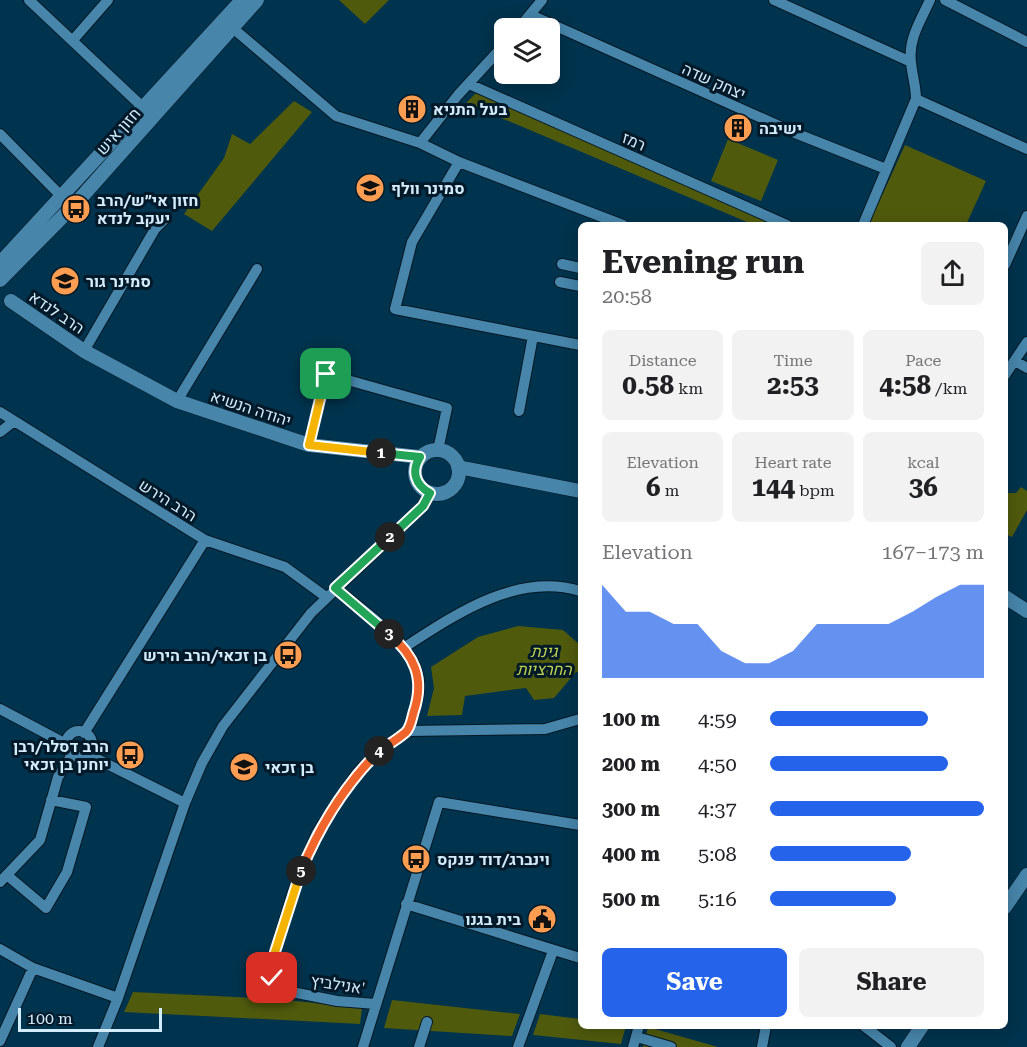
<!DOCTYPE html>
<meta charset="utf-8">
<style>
body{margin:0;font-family:"Roboto Serif",Heebo,serif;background:#f2f2f2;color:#202124;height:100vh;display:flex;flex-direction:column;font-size:22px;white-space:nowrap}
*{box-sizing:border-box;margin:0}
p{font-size:20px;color:#757577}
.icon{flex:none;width:33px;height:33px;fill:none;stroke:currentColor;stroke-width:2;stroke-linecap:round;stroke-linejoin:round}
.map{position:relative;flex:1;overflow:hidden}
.panel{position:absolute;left:578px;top:222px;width:430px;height:807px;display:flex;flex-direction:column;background:#fff;border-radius:9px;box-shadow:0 3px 15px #0003}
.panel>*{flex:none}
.fabs{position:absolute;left:494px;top:18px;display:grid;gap:12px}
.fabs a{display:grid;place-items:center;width:66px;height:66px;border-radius:9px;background:#fff;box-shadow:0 3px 15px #0003;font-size:30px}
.scale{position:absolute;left:18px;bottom:15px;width:144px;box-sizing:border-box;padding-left:6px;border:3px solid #d3ecfc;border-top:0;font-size:16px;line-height:21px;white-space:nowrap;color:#d3ecfc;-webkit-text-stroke:4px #011928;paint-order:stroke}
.pin{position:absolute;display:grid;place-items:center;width:51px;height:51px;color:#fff;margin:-26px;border-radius:12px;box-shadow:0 3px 9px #0006}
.km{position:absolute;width:30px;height:30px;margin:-15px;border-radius:50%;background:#222;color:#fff;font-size:16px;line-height:30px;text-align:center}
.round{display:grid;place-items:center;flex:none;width:63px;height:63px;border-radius:9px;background:#f2f2f2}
.headline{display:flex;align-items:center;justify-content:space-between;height:102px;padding:0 24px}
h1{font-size:33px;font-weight:700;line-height:45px}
.figures{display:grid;grid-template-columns:repeat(3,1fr);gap:9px;height:102px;padding:6px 24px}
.figures div{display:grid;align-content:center;border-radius:9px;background:#f2f2f2;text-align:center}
.figures b{font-size:26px;font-weight:700}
.figures small{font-size:16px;font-weight:400}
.figures p{font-size:16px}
.chart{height:168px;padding:12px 24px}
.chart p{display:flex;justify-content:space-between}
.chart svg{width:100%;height:108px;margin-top:6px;fill:#2563eb;opacity:.7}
.button{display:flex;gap:12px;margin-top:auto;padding:12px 24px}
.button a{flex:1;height:69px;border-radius:9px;background:#2563eb;color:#fff;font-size:24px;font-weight:700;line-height:69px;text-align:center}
.button a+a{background:#f2f2f2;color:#202124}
ul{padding:0 24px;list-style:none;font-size:20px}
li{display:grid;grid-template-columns:96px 72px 1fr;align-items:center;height:45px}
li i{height:15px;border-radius:8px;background:#2563eb}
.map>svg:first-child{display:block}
.green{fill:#505a0d}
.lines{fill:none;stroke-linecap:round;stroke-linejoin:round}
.minor-casing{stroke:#061925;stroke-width:12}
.tertiary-casing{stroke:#061925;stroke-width:15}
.minor{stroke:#4785aa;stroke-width:10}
.tertiary{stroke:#4785aa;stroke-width:14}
.split-1-casing{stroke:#fff;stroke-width:12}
.split-2-casing{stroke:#fff;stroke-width:12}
.split-3-casing{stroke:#fff;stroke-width:12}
.split-4-casing{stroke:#fff;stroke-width:12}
.split-5-casing{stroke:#fff;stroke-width:12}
.split-6-casing{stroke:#fff;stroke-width:12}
.split-1{stroke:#f5b400;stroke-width:8}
.split-2{stroke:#22a559;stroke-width:8}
.split-3{stroke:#22a559;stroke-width:8}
.split-4{stroke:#f0652b;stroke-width:8}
.split-5{stroke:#f0652b;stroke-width:8}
.split-6{stroke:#f5b400;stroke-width:8}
.labels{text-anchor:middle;stroke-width:6;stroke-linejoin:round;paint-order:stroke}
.street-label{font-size:16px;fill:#d3ecfc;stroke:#011928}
.poi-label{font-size:16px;font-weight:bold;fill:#d3ecfc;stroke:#011928;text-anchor:start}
.park-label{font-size:16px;font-style:italic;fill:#bfd250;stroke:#011928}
</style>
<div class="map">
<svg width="1027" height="1047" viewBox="0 0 1027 1047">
<rect width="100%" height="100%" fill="#00334d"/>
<path class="green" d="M339,0H389L365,24Z
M477,92L780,225H754L466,103Z
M294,101L312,112L212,231L184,214L224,158L232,134L250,144Z
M728,139L778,160L761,201L711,181Z
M905,145L986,181L966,225H877L870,222Z
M1021,487L1027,491V510L1012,537L1005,534V493H1016Z
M518,626L563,630L580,645V673L576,672L554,698L534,700L526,688L465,696L462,715L427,716L434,688L431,667L478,637Z
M133,992L277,999L362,1008L360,1024L124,1012Z
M392,1000L520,1014L512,1036L384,1028Z
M540,1014L580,1019V1026H626L621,1044L533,1035Z
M648,1027L718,1047H643Z"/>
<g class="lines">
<g class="minor-casing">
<path id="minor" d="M29,0L149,113
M774,0L911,62
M945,0L1027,42
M531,15L795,133L886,169
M228,24L336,116L420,143L459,162L623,225
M519,28L542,0
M73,40L108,0
M469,84L787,225
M916,99L1027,149
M0,134L65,200
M420,143L458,95L504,45
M459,162L412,242L395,309L580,345
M863,225L916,99C916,86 912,75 911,62C908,39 921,20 930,0
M562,264L580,268
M1005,265L1027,216
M560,282L580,286
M84,351L155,229L166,218
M1015,361L1027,368
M1005,375L1027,342
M177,401L257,269
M519,411L533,336
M0,412L205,540L285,567L326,597
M0,432L14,421
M309,445L326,374L447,408L438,450
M335,588C363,611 416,644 419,681C420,699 413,715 408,731
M405,647C456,614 517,572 580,591
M0,709L66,744
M66 744a13 13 0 1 1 26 0a13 13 0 1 1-26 0Z
M84,733L205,540
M87,754L185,803
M8,876L46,908L67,872L86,807L51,800
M0,882L40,840L58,777L72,755
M406,904L580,958
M0,949L33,968L118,998
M376,1004L337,1001L277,989L272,984L275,952L293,892L317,833L357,773L380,750L408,731L545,729L580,719
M864,1026L891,1047
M637,1037L671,1047
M0,1041L33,968
M98,1047L118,998L185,803L202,763L223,726L311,613L423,506L430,493
M363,1047L439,802L580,825
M419,1047L427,1022
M518,1047L553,951
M633,1047L639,1026
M762,1047L766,1026"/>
</g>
<g class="tertiary-casing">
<path id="tertiary" d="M0,263L242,0
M0,280L78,201L257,0
M11,301L84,351L177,401L309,445L420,457
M415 472a22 22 0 1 1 44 0a22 22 0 1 1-44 0Z
M458,467L580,491
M1005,597L1027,611
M1005,907L1027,875
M908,1047L922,1026"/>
</g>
<use href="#minor" class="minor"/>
<use href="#tertiary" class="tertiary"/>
</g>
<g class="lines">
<g class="split-1-casing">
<path id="split-1" d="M326,374L309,445L381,453"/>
</g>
<g class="split-2-casing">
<path id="split-2" d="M381,453L420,457C411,471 415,485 430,493L423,506L390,537"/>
</g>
<g class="split-3-casing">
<path id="split-3" d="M389,634L335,588L390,537"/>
</g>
<g class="split-4-casing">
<path id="split-4" d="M379,751C388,745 398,739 406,732C411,727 412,717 414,711C425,678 414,655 389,634"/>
</g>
<g class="split-5-casing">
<path id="split-5" d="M301,871C320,825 344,786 379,751"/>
</g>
<g class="split-6-casing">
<path id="split-6" d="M272,978L275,952L301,871"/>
</g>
<use href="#split-1" class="split-1"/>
<use href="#split-2" class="split-2"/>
<use href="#split-3" class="split-3"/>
<use href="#split-4" class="split-4"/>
<use href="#split-5" class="split-5"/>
<use href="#split-6" class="split-6"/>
</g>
<defs>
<g id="building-disc" transform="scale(1.5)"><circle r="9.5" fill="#fc9d52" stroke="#011928"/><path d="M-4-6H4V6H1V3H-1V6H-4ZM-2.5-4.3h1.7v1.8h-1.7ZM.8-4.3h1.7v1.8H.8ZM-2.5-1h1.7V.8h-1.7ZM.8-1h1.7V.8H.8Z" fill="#111"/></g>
<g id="school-disc" transform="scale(1.5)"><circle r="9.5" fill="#fc9d52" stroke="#011928"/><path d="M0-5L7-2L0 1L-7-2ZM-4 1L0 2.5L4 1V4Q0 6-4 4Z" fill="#111"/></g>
<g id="bus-disc" transform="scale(1.5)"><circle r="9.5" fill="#fc9d52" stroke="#011928"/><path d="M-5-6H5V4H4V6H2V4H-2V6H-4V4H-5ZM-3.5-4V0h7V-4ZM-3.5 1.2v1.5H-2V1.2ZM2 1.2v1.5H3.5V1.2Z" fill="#111"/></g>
<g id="civic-disc" transform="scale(1.5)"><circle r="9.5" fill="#fc9d52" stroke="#011928"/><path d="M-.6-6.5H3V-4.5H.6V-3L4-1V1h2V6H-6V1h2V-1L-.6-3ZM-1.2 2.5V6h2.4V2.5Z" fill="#111"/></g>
</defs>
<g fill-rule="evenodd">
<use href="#building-disc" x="412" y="109"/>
<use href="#building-disc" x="738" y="128"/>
<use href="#school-disc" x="370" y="188"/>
<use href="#bus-disc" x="76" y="209"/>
<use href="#school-disc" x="65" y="281"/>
<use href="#bus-disc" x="288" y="655"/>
<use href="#bus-disc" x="130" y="755"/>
<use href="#school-disc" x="244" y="767"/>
<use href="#bus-disc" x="416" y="859"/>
<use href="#civic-disc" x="542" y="919"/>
</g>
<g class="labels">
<g class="street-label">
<text transform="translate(714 81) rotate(24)" y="6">יצחק שדה</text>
<text transform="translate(118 131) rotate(-48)" y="6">חזון איש</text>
<text transform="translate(634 141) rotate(24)" y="6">רמז</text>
<text transform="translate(57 312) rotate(34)" y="6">הרב לנדא</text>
<text transform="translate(251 408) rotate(18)" y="6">יהודה הנשיא</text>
<text transform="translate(168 500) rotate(32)" y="6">הרב הירש</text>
<text transform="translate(338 984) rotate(9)" y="6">אנילביץ'</text>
</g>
<g class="poi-label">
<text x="433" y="115">בעל התניא</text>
<text x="759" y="134">ישיבה</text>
<text x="391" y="194">סמינר וולף</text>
<text x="97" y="206">חזון אי״ש/הרב<tspan x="97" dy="18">יעקב לנדא</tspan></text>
<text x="86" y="287">סמינר גור</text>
<text x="267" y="661" text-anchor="end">בן זכאי/הרב הירש</text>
<text x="109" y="752" text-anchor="end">הרב דסלר/רבן<tspan x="109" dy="18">יוחנן בן זכאי</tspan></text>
<text x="265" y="773">בן זכאי</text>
<text x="437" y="865">וינברג/דוד פנקס</text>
<text x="521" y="925" text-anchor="end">בית בגנו</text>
</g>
<g class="park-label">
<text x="544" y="657">גינת<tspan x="544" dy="18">החרציות</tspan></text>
</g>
</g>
</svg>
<div class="fabs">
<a><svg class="icon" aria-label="layers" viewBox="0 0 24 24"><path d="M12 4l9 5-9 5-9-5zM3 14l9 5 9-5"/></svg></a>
</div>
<div class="scale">100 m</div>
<div class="pin" style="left:326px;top:374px;background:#1e9e55"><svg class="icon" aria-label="arrive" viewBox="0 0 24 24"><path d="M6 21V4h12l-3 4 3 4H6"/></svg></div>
<div class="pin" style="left:272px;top:978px;background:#d93025"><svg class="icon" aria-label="check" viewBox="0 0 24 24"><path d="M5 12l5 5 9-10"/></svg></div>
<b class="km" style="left:381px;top:453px">1</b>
<b class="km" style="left:390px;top:537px">2</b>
<b class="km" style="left:389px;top:634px">3</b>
<b class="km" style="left:379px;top:751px">4</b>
<b class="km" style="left:301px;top:871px">5</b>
<section class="panel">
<div class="headline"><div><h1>Evening run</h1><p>20:58</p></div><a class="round"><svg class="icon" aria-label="share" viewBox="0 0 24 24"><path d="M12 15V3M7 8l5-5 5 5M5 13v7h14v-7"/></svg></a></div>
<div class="figures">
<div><p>Distance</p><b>0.58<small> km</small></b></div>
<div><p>Time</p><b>2:53</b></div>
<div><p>Pace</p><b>4:58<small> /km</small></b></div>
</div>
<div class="figures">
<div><p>Elevation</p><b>6<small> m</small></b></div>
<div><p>Heart rate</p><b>144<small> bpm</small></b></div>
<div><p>kcal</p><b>36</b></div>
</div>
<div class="chart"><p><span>Elevation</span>167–173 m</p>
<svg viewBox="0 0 160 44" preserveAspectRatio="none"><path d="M0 44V6L10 17L20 17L30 22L40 22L50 33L60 38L70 38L80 33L90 22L100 22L110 22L120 22L130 17L140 11L150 6L160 6V44z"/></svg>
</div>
<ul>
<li><b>100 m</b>4:59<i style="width:74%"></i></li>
<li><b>200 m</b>4:50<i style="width:83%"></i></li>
<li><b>300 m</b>4:37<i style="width:100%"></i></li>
<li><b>400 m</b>5:08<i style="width:66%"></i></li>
<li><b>500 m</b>5:16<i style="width:59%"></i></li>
</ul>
<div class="button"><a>Save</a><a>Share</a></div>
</section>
</div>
